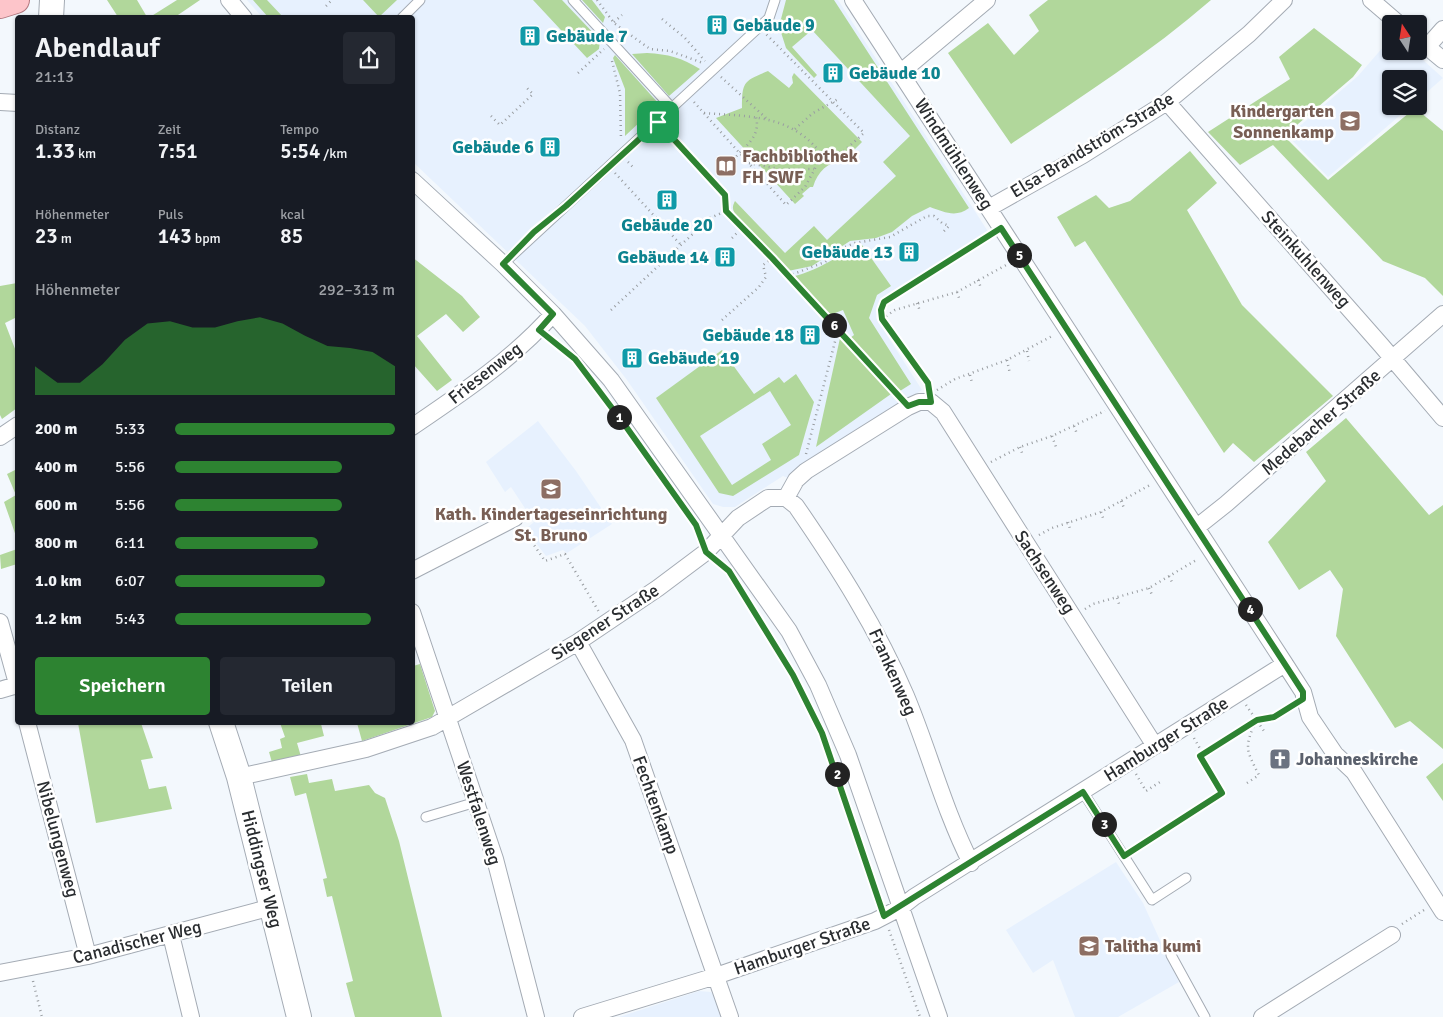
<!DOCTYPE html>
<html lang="de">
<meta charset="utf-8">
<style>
body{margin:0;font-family:Signika,sans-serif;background:#242831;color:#f1f3f6;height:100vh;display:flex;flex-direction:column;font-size:19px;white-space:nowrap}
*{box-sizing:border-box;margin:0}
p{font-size:16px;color:#9ea1a6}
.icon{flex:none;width:28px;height:28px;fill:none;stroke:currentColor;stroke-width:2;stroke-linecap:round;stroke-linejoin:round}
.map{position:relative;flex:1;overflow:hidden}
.details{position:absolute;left:15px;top:15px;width:400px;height:710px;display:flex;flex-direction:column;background:#171b24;border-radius:5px;box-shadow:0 1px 4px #0004}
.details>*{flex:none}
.needle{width:32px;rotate:348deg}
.fabs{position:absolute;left:1382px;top:15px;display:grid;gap:10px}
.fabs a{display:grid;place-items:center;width:45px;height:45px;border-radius:5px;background:#171b24;box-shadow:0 1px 4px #0004;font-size:25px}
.pin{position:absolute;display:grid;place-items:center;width:42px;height:42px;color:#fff;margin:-21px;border-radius:10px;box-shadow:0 2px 8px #0006}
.km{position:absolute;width:25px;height:25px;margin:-12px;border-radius:50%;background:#222;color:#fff;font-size:14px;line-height:25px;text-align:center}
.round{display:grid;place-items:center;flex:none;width:52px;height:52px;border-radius:5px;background:#242831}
.head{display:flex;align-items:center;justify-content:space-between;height:85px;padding:0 20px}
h1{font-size:28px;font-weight:600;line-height:38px}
.figures{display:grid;grid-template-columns:repeat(3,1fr);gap:8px;height:85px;padding:5px 20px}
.figures div{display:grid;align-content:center}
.figures b{font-size:21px;font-weight:600}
.figures small{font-size:14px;font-weight:400}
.figures p{font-size:14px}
.chart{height:140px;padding:10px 20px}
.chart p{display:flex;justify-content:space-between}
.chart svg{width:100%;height:90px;margin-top:5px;fill:#2d8331;opacity:.7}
.button{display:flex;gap:10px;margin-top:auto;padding:10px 20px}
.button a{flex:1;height:58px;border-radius:5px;background:#2d8331;color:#fff;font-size:20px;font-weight:600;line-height:58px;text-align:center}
.button a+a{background:#242831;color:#f1f3f6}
ul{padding:0 20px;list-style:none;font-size:16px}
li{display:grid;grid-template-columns:80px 60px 1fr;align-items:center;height:38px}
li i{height:12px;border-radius:6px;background:#2d8331}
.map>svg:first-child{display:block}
.built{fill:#e7f1fe}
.green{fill:#b1d79b;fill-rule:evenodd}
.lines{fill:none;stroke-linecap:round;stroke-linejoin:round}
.service-casing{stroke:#a4abb4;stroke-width:11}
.minor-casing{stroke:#a4abb4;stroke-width:18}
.secondary-casing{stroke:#a4abb4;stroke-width:26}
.primary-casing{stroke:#b2767d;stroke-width:28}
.path{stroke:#999da1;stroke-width:2.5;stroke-dasharray:1 4;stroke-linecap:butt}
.service{stroke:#fff;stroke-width:9}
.minor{stroke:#fff;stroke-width:16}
.secondary{stroke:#fff;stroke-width:24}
.primary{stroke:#fdc5ca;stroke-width:26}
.route-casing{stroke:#fff;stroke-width:10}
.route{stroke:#2d8331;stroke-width:6}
.labels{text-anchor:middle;stroke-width:5;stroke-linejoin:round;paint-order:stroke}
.culture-label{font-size:18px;font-weight:bold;fill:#0d838f;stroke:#fff;text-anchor:start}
.education-label{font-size:18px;font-weight:bold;fill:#785e54;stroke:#fff;text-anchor:start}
.street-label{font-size:18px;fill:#2a2d30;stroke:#fff}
.worship-label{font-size:18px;font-weight:bold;fill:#5b616d;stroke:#fff;text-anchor:start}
</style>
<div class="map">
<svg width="1443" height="1017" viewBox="0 0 1443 1017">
<rect width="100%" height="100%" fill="#f3f8fd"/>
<path class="built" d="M247,0H838L989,233L880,304L876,318L922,390L788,478L783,476L735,507H723L713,504L627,380L585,326L413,162L412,18L262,17Z
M1391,38V51H1413L1443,78L1419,99V79H1391V106H1411L1328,177L1288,136L1358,76Z
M538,421L576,471L612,524L567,553L563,550L546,556L529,534L528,527L534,522L511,487L505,492L486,462Z
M1116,862L1143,903L1179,982L1118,1017H1075L1053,960L1033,973L1006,930Z
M699,991L711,992L720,1003L724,1017H619Z"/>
<path class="green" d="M107,0H137L147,17H118Z
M177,0H200L175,17H150Z
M253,0H267L283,17H268Z
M363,0H397L379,17Z
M533,0H562L600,40L599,49L587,58Z
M582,0H592L605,17L603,23Z
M786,0H834L969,208C956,218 944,212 930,207L912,216L892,232L876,238L850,241L812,266L788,271C776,259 738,226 734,212C732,208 733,205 735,201L785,253L814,226L827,240L896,176L883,162L910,136L812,30L792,47L817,75L814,78L786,48L778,23L781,19Z
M1048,0H1211C1149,54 1079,98 1011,144L948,53L988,23L1014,55L1039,31L1029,15Z
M1314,28L1362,65L1353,77L1284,136L1328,180L1415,108L1443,131V296L1425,278L1383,261L1273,145L1240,165L1208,132L1290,79L1279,57Z
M647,53C668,54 682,58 700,69L669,96L632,54Z
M615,55L659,104L625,136V89L613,58Z
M768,71L789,88L793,83L792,77L794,73L862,142L853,151L851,148L843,155L844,159C827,163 818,171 813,187H810L802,194L804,196L795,204L716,118L742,108C742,81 744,81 768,71Z
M1190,151L1217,183L1187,210L1242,305L1333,396L1254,462L1233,443L1224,453L1085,241L1075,247L1057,217L1096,195L1109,208L1130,201Z
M862,245L891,286L877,295L869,318L911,384L900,391L850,338L854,335L843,310L830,315L795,276C822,269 837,255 862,245Z
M412,257L462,296L480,317L463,332L446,314L417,336L452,380L437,391L413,364Z
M17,283V317L5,323L17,354V408L2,419L0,415V286Z
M840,338L891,394L816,447Z
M722,350L754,394L779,377L784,383L796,374L814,402L799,455L733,496L719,493L656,398ZM770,391L791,425L762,444L771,460L732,485L700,436Z
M1346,418L1429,515L1443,505V749L1410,721L1395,728L1336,636L1343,589L1330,570L1299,590L1268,542L1326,481L1306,452Z
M17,469V539L4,502L16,495L7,474Z
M17,549V564L1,569L0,555Z
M420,664L435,711L432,717L362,741L357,723L412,722L413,666Z
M78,723H141L153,758L141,760L149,789L166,786L172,809L96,823Z
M280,723H328L321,724L324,736L297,743L302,760L273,766L269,752L282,748L280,739L285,737Z
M1443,763V801L1426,777Z
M307,774L309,783L332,779L335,791L369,785L375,793L385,798L399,841L442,1017H355L346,983L353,981L332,896L327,897L323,879L327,878L306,793L295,796L290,777Z"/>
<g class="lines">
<g class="service-casing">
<path id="service" d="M573,0L673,109
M402,18L420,0
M503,264L769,18L775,0
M1083,792L1152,900L1186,878
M426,817L476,802
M1171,955L1205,1017"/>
</g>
<g class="minor-casing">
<path id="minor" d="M229,0L244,18
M853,0L1285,664L1303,692L1310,717L1335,754L1354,772L1443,912
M1371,0L1399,24
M1419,40L1443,60
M1427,47L1443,29
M900,73L987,0
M0,102L18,103
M1167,102L1381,345L1443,418
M412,180L503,264L553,314L611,380L789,631L818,685L848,755L939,1017
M989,208L1083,155L1167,102L1249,34L1284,0
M412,427C462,393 513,359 553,314
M0,437L18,425
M786,498L796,480L806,471L908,407L919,402H931L943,412L1155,746
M786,498L796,506C838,567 877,628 906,696C929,751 944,810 971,863
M1197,527L1226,504L1443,314
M412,571L515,518
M412,612L495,859L536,1017
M0,622L18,687
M578,642L633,740L730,1017
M0,690L17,685
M27,722L88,956
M239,777L366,749L432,727L578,642L658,588L706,552L738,518L768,498H786
M171,935L191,1017
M0,973L88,956L272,907
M582,1017L716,976L875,921L900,908L914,897L1285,664
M1262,1017L1392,935"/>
</g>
<g class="secondary-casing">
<path id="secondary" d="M51,18L52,0
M221,722L239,777L299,1017"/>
</g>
<g class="primary-casing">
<path id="primary" d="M0,5L16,0"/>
</g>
<path class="path" d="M597,0L614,23L650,49L670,51L703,63
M326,6L332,0
M662,19L685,38L705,61
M614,22L622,15
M612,61L620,93L621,139
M578,73L604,49
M721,77L766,118
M694,102L786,205L805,187L818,163L830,155L844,151L864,133L766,34
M704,113C753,117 794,114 825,159
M491,116L500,125L533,94L525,86
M664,128L725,195L726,211L772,258L899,395
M795,129L813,113L840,98
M733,160C745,146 761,137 756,117
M628,162L633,167
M749,163L779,169H814
M615,173L681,245
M732,238L742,228
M788,276L825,262L840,249L855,243L890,237L927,216H934L942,223L949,226L943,232
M978,280L981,288
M957,292L960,301
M917,303L920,311
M611,310L710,218L726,211
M882,319L895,310L957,292L1008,264
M722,320L759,287L766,277L763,265L772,258
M549,338L562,349
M1027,351L1029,361
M1007,360L1010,374
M970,375L972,383
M929,388L928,383L882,319L881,310L884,302L990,235
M937,390L955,379L1007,360L1054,335
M1074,426L1077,434
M1052,436L1056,447
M1020,447L1023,456
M806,454L838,330
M991,462L1020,447L1052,436L1105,411
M1121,501L1124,508
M1101,512L1104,521
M1068,522L1070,529
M523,529L545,561L565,554L599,612
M1039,535L1052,528L1101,512L1150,485
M1169,576L1172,582
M1149,588L1152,595
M1117,598L1119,604
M753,609L793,675L813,715
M1085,609L1093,604L1149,588L1198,559
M1246,705L1264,731
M1194,738L1203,754L1257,720L1274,717L1291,706
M828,750L880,901
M1200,756L1222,793L1205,805L1203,800
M1136,774L1146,791L1160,782
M1247,783L1259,775C1246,750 1244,747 1256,721
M1134,850L1205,805
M1402,924L1424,910
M889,930L920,1017
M33,981L42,1017"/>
<use href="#service" class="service"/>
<use href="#minor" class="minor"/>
<use href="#secondary" class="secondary"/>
<use href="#primary" class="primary"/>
</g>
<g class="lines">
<g class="route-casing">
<path id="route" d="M658,122L725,195L726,211L772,258L908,406L919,402H931L928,383L882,319L881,310L884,302L1001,228L1303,692V699L1274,717L1257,720L1200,756L1222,793L1124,856L1083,792L884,916L822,733L793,675L729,571L706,552L696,525L627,428L575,359L539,330L553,314L503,264L534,232L566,206Z"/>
</g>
<use href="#route" class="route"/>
</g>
<defs>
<g id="building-square" transform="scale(1.125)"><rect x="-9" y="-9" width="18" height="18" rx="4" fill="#0f9aa8" stroke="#fff"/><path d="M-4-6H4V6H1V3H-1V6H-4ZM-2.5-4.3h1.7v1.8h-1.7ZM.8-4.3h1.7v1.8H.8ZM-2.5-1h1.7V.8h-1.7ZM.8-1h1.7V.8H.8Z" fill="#fff"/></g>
<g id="school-square" transform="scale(1.125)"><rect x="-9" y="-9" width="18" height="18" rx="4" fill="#8d6e63" stroke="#fff"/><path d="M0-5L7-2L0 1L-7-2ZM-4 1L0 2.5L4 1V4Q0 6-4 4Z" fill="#fff"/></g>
<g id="library-square" transform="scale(1.125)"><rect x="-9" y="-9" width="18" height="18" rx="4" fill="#8d6e63" stroke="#fff"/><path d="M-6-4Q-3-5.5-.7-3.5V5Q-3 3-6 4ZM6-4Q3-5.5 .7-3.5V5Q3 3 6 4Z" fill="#fff"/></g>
<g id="church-square" transform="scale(1.125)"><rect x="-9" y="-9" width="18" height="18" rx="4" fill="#6b7280" stroke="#fff"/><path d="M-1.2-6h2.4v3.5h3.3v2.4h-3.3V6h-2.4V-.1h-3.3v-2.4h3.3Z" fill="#fff"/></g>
</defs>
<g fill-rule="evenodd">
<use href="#building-square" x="717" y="25"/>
<use href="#building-square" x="530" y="36"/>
<use href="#building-square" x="833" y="73"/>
<use href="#school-square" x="1350" y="121"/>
<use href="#building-square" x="550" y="147"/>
<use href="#library-square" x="726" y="166"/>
<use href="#building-square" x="667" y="200"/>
<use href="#building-square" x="909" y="252"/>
<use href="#building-square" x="725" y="257"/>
<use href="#building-square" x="810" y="335"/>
<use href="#building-square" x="632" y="358"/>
<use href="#school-square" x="551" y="489"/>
<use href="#church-square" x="1280" y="759"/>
<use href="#school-square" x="1089" y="946"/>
</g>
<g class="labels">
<g class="culture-label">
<text x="733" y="31">Gebäude 9</text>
<text x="546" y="42">Gebäude 7</text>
<text x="849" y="79">Gebäude 10</text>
<text x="534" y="153" text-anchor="end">Gebäude 6</text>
<text x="667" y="231" text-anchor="middle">Gebäude 20</text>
<text x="893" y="258" text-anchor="end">Gebäude 13</text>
<text x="709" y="263" text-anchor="end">Gebäude 14</text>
<text x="794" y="341" text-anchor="end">Gebäude 18</text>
<text x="648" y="364">Gebäude 19</text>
</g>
<g class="education-label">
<text x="1334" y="117" text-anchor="end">Kindergarten<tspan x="1334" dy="21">Sonnenkamp</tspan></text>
<text x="742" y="162">Fachbibliothek<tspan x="742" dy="21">FH SWF</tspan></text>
<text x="551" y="520" text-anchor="middle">Kath. Kindertageseinrichtung<tspan x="551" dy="21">St. Bruno</tspan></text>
<text x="1105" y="952">Talitha kumi</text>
</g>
<g class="street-label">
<text transform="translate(1092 145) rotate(-31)" y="6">Elsa-Brandström-Straße</text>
<text transform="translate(954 154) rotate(57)" y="6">Windmühlenweg</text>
<text transform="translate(1306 259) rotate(48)" y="6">Steinkuhlenweg</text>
<text transform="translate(485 373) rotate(-38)" y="6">Friesenweg</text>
<text transform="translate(1321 422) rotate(-41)" y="6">Medebacher Straße</text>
<text transform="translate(1045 572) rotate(57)" y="6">Sachsenweg</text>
<text transform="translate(605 622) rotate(-33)" y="6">Siegener Straße</text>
<text transform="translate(893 672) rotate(66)" y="6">Frankenweg</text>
<text transform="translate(1166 739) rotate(-32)" y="6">Hamburger Straße</text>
<text transform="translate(656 805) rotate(70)" y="6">Fechtenkamp</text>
<text transform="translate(479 813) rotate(72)" y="6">Westfalenweg</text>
<text transform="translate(58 839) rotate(75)" y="6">Nibelungenweg</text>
<text transform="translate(262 869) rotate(76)" y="6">Hiddingser Weg</text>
<text transform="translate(137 942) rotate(-14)" y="6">Canadischer Weg</text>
<text transform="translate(802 946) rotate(-19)" y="6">Hamburger Straße</text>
</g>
<g class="worship-label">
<text x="1296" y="765">Johanneskirche</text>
</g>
</g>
</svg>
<div class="fabs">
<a><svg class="needle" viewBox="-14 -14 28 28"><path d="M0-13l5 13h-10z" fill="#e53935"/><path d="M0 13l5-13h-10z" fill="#9ea1a6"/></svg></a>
<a><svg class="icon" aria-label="layers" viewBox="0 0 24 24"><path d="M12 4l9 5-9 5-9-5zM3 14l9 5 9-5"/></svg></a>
</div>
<div class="pin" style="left:658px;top:122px;background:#1e9e55"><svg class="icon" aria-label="arrive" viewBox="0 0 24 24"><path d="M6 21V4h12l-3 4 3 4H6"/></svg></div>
<b class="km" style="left:619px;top:417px">1</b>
<b class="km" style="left:837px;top:774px">2</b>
<b class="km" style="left:1104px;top:824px">3</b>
<b class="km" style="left:1250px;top:609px">4</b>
<b class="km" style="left:1019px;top:255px">5</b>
<b class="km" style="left:834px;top:325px">6</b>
<section class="details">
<div class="head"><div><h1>Abendlauf</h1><p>21:13</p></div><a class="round"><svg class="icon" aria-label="share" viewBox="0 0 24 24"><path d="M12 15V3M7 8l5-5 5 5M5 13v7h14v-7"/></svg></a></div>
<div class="figures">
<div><p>Distanz</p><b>1.33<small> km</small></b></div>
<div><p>Zeit</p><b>7:51</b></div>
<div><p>Tempo</p><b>5:54<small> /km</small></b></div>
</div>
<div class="figures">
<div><p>Höhenmeter</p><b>23<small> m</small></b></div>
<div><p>Puls</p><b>143<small> bpm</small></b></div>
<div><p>kcal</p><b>85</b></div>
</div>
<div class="chart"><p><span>Höhenmeter</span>292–313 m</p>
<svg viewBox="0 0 160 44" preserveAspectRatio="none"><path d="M0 44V30L10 38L20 38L30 29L40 17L50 9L60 8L70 11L80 11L90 8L100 6L110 9L120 15L130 20L140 21L150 23L160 30V44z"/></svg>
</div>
<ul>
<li><b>200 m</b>5:33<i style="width:100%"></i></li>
<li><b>400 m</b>5:56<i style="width:76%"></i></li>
<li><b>600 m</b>5:56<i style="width:76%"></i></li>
<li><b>800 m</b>6:11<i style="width:65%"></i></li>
<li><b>1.0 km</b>6:07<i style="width:68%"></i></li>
<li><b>1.2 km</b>5:43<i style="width:89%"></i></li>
</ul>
<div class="button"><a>Speichern</a><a>Teilen</a></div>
</section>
</div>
